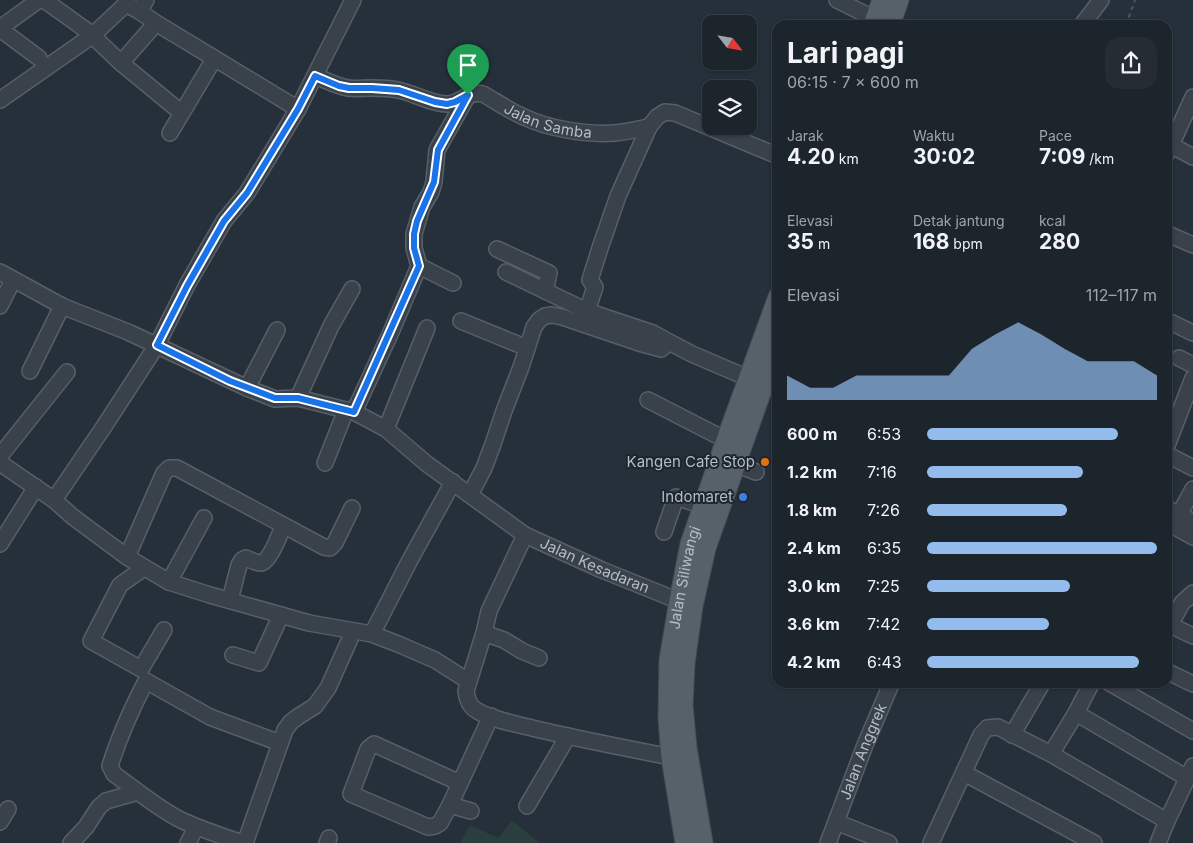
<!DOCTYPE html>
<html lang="id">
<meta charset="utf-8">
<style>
body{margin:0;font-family:Inter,sans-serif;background:#252c34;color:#f1f3f6;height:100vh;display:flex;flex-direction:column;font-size:19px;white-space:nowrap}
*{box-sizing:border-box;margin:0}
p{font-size:16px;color:#a0a4a9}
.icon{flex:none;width:28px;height:28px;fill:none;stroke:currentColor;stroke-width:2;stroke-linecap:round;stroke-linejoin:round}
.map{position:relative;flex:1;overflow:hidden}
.drawer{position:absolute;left:772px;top:20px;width:400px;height:668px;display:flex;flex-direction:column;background:#1c242c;border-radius:15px;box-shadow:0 1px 4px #0004,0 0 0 1px #3a4148}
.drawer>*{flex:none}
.needle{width:32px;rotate:121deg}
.fabs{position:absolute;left:702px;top:15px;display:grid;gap:10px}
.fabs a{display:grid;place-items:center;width:55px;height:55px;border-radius:10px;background:#1c242c;box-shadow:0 1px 4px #0004,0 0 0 1px #3a4148;font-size:25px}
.pin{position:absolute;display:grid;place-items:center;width:42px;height:42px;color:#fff;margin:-51px -21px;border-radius:50% 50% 50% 0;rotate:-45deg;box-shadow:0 0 5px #0007}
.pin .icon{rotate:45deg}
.round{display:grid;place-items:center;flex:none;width:52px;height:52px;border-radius:15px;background:#252c34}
.summary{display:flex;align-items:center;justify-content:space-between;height:85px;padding:0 15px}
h1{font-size:28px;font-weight:700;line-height:38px}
.stats{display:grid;grid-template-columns:repeat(3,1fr);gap:8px;height:85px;padding:5px 15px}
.stats div{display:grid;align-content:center}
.stats b{font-size:21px;font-weight:700}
.stats small{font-size:14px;font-weight:400}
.stats p{font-size:14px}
.chart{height:140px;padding:10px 15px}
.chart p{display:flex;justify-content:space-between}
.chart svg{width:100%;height:90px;margin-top:5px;fill:#93bced;opacity:.7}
ul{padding:0 15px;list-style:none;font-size:16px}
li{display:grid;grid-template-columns:80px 60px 1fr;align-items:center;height:38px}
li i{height:12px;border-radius:6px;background:#93bced}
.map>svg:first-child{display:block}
.green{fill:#2a3e3d}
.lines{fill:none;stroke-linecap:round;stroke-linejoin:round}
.minor-casing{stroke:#575f68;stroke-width:18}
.major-casing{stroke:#454d56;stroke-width:21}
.path{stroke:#495b5c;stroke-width:2;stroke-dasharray:4 4;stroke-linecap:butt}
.minor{stroke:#39414a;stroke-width:15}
.major{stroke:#57616a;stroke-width:19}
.route-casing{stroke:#fff;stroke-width:10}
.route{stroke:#1a73e8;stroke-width:6}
.food-dot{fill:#e8710a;stroke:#1e262f;stroke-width:2}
.shop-dot{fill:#3f7fe0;stroke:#1e262f;stroke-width:2}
.labels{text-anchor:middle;stroke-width:4;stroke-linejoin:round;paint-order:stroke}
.street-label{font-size:15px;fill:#b5bcc6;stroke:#1e262f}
.poi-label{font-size:15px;fill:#b5bcc6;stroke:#1e262f;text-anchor:end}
</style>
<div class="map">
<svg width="1193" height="843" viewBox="0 0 1193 843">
<rect width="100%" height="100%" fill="#25303a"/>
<path class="green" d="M512,820L539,843H460L470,825L498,838Z"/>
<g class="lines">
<g class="minor-casing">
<g id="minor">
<path d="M44,0L93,35"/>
<path d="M146,0L139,11L156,23L298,109"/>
<path d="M837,0L875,19"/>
<path d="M156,23L121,63L177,109"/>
<path d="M1082,25L1101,0"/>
<path d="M0,28L39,0"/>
<path d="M0,29L39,58"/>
<path d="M98,41L121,63"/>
<path id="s1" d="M315,76C326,80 336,86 348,88C355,89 363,88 371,88C380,88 389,88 398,90C414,93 431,104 447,104C461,104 466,91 483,94C497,102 510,111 524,117C549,129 587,135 615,133C626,132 638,129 649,127"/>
<path d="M0,100L93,35L126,4L139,11"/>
<path d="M170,133L214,59"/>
<path d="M1171,145L1193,157"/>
<path d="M1168,152L1193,97"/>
<path d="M1168,234L1193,245"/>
<path d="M497,249L549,273L545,291"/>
<path d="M419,266L453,283"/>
<path d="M0,272L62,306L128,332L247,388L275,399L298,398L354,412L386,429L427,464L525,535L489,611L484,633L466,691C467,699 469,706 476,710C489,719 516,724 532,728C578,739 625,748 671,757"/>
<path d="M506,272L587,311L653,333L669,342L692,354L748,378"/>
<path d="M0,306L13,280"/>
<path d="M587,311L595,287L590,280L600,248L618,196L649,127L657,117L665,112L675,113L778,156"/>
<path d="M461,321L527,348"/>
<path d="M1168,321L1193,333"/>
<path d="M1179,358L1193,365"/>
<path d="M30,371L62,306"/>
<path d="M247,388L277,330"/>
<path d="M298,398L331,326L352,289"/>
<path d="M648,400L726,440"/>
<path d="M354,412L391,332L419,266L414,248V234L422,207L431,192L434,182L437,150L468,95"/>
<path d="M386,429L427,328"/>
<path d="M1168,443L1193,378"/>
<path d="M1168,455L1193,468"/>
<path d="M0,456L67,372"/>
<path d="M0,463L54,500L73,517L127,557L169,582L210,595L309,623L372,634L398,644L435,660L468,681"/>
<path d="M325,463L346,410"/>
<path d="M735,464L756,472"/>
<path d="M470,495L484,468L493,444L504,411L521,367L534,327L539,320L545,316L552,315L562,317L639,343L661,349L669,342"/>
<path d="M54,500L103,428L157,345L187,285L224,221L247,193L298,109L353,0"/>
<path d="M1168,509L1193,522"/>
<path d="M1179,515L1193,489"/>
<path d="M1168,523L1193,537"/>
<path d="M664,532L676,497L703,506"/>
<path id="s2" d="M525,535L602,570L689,605"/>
<path d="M0,544L36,487"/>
<path d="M127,557L164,473L169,468H177L324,547L330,548L335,543L352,508"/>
<path d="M144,568L120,585L91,641L141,669L164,630"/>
<path d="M169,582L204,518"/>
<path d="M1193,593L1182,603L1170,625L1193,636"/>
<path d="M230,600L239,565L242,560L246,558C250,560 256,563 261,563C269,563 280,534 283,526"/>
<path d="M484,633L504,640L522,651L539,658"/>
<path d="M372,634L410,560L453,482"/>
<path d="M233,655L259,663L281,615"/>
<path d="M1168,672L1193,684"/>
<path d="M1108,682L1193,731"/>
<path d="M1076,713L1187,778"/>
<path d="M1012,735L1043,682"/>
<path d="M1051,754L1076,713L1092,682"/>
<path d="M964,773L1094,843"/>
<path d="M460,783L374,744L368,749L351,794L428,827L435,826L440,823L450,805L491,716"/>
<path d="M450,805L471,811"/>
<path d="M527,806L568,736"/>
<path d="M0,822L8,809"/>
<path d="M836,822L889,843"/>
<path d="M71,843L86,827L99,807L106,801L138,792"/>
<path d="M188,843L196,827"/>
<path d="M242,843C222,836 200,829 181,820C157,808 136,790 114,774L110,766C119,737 132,708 146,681L210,717L280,743"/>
<path d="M245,843L285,730L291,722L299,716L315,706L328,688L353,632"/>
<path d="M327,843L329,838"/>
<path id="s3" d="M828,843L865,745L892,682"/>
<path d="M931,843L981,735L987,728L998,727L1051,754L1167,821"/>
<path d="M1158,843L1167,821L1193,766"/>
</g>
</g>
<g class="major-casing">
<g id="major">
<path d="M873,25L882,0"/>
<path d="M890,25L899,0"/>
<path id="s4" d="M685,843L671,757L668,718L669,660L679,601L690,544L726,440L778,297"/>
<path d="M703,843L687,748L683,705L685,663L693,606L706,548L778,345"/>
</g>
</g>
<path class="path" d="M1126,25L1135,0"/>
<use href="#minor" class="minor"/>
<use href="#major" class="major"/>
</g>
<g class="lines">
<g class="route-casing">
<path id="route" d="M315,76L339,86L349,88H372L399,90L435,102L447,104L455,102L468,95L438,150L434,182L417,221L414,234V248L419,266L354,412L298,398H275L230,381L157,345L187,286L224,221L247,193L298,109Z"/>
</g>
<use href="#route" class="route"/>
</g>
<circle class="food-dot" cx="765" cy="462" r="5"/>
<circle class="shop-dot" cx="743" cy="497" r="5"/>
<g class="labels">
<g class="street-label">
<text dy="5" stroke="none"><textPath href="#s1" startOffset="246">Jalan Samba</textPath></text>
<text dy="5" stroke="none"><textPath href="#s2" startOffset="76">Jalan Kesadaran</textPath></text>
<text dy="5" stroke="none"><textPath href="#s4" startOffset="268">Jalan Siliwangi</textPath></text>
<text dy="5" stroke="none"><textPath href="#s3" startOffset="98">Jalan Anggrek</textPath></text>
</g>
<g class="poi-label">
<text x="755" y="467">Kangen Cafe Stop</text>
<text x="733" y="502">Indomaret</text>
</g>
</g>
</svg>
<div class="fabs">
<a><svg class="needle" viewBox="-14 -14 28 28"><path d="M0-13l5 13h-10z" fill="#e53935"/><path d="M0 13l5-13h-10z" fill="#a0a4a9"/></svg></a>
<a><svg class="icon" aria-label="layers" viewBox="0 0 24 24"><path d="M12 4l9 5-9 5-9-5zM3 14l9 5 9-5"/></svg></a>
</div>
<div class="pin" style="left:468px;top:95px;background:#1e9e55"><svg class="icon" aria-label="arrive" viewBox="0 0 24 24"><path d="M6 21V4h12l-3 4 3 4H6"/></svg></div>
<section class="drawer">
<div class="summary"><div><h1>Lari pagi</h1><p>06:15 · 7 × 600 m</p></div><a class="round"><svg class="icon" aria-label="share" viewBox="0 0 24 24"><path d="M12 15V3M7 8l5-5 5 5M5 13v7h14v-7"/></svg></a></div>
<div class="stats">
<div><p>Jarak</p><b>4.20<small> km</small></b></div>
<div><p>Waktu</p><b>30:02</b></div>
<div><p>Pace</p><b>7:09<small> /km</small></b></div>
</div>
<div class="stats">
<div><p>Elevasi</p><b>35<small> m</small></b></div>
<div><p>Detak jantung</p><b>168<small> bpm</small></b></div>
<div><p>kcal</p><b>280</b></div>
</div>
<div class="chart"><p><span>Elevasi</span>112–117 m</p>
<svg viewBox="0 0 160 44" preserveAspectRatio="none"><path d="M0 44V32L10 38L20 38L30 32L40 32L50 32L60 32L70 32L80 19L90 12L100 6L110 12L120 19L130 25L140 25L150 25L160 32V44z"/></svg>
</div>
<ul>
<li><b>600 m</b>6:53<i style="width:83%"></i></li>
<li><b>1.2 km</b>7:16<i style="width:68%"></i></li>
<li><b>1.8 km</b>7:26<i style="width:61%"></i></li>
<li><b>2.4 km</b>6:35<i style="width:100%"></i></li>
<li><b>3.0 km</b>7:25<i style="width:62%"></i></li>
<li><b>3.6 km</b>7:42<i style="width:53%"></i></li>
<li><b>4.2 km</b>6:43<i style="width:92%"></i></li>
</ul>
</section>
</div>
